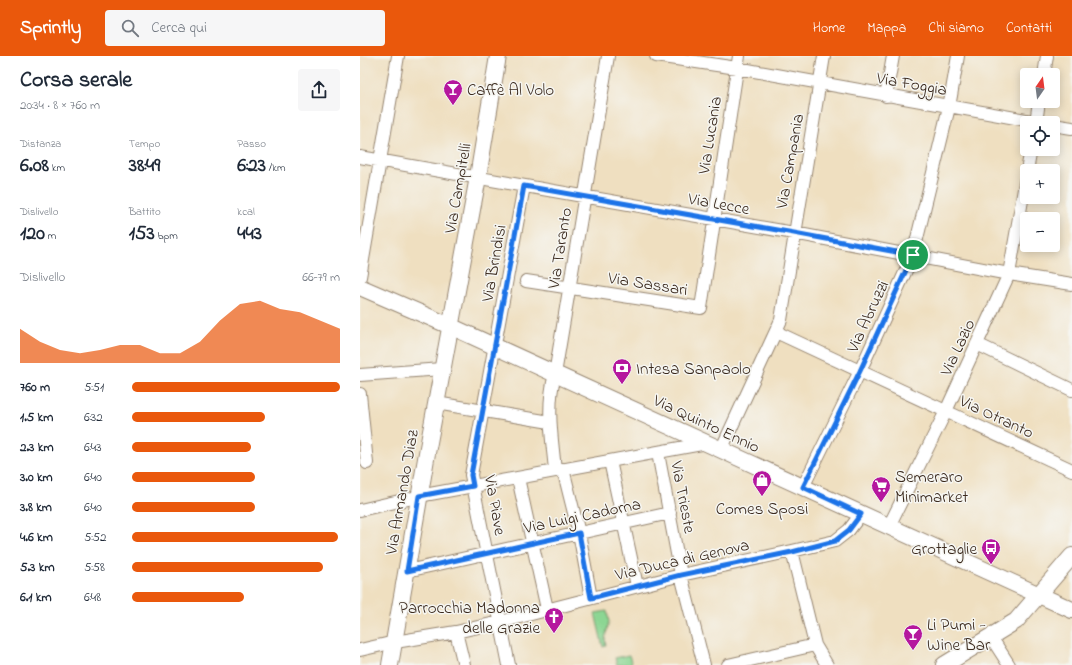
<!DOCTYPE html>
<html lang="it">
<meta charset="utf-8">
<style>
body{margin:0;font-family:"Indie Flower",sans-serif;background:#f6f6f7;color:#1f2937;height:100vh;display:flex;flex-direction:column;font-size:15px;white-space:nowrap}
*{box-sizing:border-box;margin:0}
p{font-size:13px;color:#747a83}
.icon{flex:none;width:22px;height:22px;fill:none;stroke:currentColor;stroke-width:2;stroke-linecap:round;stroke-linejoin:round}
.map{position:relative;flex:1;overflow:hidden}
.sheet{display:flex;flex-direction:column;background:#fff;width:360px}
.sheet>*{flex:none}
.needle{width:26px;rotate:14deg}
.tools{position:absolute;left:660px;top:12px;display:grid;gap:8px}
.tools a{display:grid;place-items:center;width:40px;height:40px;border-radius:4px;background:#fff;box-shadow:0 2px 10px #0003;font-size:20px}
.pin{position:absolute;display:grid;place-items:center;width:34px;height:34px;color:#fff;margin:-17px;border:2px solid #fff;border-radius:50%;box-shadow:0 1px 4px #0007}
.round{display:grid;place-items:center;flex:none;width:42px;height:42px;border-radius:4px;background:#f6f6f7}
.headline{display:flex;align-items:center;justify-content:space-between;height:68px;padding:0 20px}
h1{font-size:22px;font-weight:800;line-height:30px}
.figures{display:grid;grid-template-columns:repeat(3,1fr);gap:6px;height:68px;padding:4px 20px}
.figures div{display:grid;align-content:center}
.figures b{font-size:20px;font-weight:800}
.figures small{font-size:11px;font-weight:400}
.figures p{font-size:11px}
.chart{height:112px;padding:8px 20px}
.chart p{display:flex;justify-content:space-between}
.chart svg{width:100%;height:72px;margin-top:4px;fill:#ea580c;opacity:.7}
ul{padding:0 20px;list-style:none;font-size:13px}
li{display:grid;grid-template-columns:64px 48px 1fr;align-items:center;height:30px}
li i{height:10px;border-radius:5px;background:#ea580c}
header{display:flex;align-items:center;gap:24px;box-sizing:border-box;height:56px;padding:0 20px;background:#ea580c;color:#fff}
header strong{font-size:19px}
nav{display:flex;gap:22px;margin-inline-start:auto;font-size:14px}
.search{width:280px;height:36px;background:#f6f6f7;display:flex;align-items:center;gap:10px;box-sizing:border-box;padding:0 14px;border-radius:4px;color:#747a83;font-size:15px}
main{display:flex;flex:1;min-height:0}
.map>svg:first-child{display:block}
.green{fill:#8cd693;stroke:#648058}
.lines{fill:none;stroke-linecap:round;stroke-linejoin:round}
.minor-casing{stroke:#95846f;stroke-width:14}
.tertiary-casing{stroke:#95846f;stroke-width:18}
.minor{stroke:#fff;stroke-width:12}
.tertiary{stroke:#fff;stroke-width:16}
.route-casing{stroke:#fff;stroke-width:8}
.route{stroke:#1a73e8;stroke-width:5}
.labels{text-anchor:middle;stroke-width:3;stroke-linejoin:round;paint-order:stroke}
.street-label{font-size:17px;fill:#3b2a1e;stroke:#f6f6f2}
.poi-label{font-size:17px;fill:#3b2a1e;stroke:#f6f6f2;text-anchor:start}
</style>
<header>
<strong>Sprintly</strong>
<div class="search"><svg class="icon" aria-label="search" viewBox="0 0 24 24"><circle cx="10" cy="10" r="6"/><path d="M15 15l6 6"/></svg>Cerca qui</div>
<nav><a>Home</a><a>Mappa</a><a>Chi siamo</a><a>Contatti</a></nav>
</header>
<main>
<section class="sheet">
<div class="headline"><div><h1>Corsa serale</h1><p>20:34 · 8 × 760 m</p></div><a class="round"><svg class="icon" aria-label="share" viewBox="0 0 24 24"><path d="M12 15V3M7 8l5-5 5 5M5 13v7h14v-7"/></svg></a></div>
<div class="figures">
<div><p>Distanza</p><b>6.08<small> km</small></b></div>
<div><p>Tempo</p><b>38:49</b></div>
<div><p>Passo</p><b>6:23<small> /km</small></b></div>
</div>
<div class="figures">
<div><p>Dislivello</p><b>120<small> m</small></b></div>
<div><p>Battito</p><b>153<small> bpm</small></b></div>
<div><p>kcal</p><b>443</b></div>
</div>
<div class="chart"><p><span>Dislivello</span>66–79 m</p>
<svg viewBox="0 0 160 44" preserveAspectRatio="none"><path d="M0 44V23L10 31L20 36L30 38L40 36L50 33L60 33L70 38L80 38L90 31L100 18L110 8L120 6L130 11L140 13L150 18L160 23V44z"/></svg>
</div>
<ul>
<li><b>760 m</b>5:51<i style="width:100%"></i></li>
<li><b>1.5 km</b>6:32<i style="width:64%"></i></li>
<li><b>2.3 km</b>6:43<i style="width:57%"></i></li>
<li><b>3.0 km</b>6:40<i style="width:59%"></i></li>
<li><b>3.8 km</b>6:40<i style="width:59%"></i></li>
<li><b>4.6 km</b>5:52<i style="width:99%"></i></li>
<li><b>5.3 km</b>5:58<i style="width:92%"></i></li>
<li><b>6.1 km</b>6:48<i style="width:54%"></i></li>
</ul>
</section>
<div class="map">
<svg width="712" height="609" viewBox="0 0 712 609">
<rect width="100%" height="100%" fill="#f6f6f2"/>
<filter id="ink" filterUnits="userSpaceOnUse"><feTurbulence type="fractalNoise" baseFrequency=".025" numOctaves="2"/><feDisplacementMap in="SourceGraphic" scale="8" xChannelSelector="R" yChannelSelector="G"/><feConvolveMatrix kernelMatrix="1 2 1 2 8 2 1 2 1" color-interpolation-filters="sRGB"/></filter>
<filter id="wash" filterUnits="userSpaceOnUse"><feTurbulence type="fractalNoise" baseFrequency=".012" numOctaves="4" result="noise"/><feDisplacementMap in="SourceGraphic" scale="16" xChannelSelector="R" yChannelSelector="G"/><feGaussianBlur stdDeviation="0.9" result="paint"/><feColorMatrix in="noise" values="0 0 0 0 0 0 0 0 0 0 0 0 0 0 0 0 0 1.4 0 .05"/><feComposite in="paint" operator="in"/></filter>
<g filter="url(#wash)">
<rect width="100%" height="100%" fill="#efdfc0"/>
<path class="green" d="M247,555L249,566L245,583L246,590L243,591L235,557Z
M269,599L272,609H257L255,602Z"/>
</g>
<g filter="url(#ink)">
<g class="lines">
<g class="minor-casing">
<path id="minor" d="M296,0L377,12L683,67
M684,19L687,0
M526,40L533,0
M676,67L679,45
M693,69L712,72
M0,101L434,177L649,218L712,228
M667,115L671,93
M0,221L38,0
M166,225L341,252L379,0
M416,276L712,414
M617,288L712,334
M0,319L82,313
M0,338L7,407
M76,347L190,366
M361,394L421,264L464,0
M298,397L321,519L344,609
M250,405L277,530
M203,413L219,477L231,542
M195,414C192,381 186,351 195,318L248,0
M158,422L187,553
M443,431L500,315L553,199L589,51L598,0
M0,454L70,438L347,387
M529,470L586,355L649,218L667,116
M432,495L455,589L467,609
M47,515L310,457
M96,576L104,609
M631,581L649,609
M0,594L35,586L96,576L140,566L321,519L432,495L475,485L489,474L501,458
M149,609L111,419L164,130
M368,609L455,589"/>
</g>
<g class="tertiary-casing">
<path id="tertiary" d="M0,231L90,270L712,554
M30,609L67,397L118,121L138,0
M584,609L656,565L712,500"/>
</g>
<use href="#minor" class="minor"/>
<use href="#tertiary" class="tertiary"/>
</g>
</g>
<g class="lines" filter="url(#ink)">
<g class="route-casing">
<path id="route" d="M164,130L434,177L553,199L500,315L443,431L501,458L489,474L475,485L432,496L321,519L231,542L219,477L47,515L59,440L113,430L111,419Z"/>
</g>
<use href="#route" class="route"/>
</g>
<defs>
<g id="bar-pin" transform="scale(1)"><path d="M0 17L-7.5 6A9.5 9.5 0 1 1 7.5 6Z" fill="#b5179e" stroke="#f6f6f2"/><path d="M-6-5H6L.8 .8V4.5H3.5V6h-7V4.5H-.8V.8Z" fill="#fff"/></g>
<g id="bank-pin" transform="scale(1)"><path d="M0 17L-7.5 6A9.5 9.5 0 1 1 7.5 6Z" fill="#b5179e" stroke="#f6f6f2"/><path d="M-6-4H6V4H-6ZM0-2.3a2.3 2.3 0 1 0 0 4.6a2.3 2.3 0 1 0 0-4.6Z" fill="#fff"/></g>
<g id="shop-pin" transform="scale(1)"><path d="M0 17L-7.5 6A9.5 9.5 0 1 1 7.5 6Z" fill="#b5179e" stroke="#f6f6f2"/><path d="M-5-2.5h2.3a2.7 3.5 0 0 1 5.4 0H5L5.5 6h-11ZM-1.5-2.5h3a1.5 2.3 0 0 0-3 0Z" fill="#fff"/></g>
<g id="supermarket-pin" transform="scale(1)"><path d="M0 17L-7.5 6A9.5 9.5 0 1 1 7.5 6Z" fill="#b5179e" stroke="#f6f6f2"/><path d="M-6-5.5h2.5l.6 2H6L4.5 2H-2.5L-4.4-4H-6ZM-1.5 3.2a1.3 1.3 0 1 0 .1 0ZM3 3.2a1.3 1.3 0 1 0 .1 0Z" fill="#fff"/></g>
<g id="bus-pin" transform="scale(1)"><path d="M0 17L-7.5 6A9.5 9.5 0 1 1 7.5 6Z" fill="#b5179e" stroke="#f6f6f2"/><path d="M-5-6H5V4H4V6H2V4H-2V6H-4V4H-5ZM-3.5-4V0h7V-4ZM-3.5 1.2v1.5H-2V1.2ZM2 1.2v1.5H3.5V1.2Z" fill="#fff"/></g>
<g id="church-pin" transform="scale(1)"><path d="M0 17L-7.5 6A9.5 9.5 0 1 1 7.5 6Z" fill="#b5179e" stroke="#f6f6f2"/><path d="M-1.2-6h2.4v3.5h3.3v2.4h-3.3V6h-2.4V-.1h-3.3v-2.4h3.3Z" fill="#fff"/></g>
</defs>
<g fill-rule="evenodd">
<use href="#bar-pin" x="93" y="33"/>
<use href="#bank-pin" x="262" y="312"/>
<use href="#shop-pin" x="402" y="424"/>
<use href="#supermarket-pin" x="521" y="430"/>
<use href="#bus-pin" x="631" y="492"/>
<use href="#church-pin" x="194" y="561"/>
<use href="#bar-pin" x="553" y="578"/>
</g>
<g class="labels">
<g class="street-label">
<text transform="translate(552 27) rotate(10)" y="6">Via Foggia</text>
<text transform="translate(349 79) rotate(-81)" y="6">Via Lucania</text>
<text transform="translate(429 105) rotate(-80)" y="6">Via Campania</text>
<text transform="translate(97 132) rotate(-80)" y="6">Via Campitelli</text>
<text transform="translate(359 147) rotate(10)" y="6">Via Lecce</text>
<text transform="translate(199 192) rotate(-81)" y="6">Via Taranto</text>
<text transform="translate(133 207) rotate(-80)" y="6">Via Brindisi</text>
<text transform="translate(288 227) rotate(9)" y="6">Via Sassari</text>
<text transform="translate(507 260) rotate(-65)" y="6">Via Abruzzi</text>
<text transform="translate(597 291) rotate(-65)" y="6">Via Lazio</text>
<text transform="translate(637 360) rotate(25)" y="6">Via Otranto</text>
<text transform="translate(347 367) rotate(25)" y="6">Via Quinto Ennio</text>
<text transform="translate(41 436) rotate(-80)" y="6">Via Armando Diaz</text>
<text transform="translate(324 441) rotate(79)" y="6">Via Trieste</text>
<text transform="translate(136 449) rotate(80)" y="6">Via Piave</text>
<text transform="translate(222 459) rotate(-12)" y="6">Via Luigi Cadorna</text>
<text transform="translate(322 503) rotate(-13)" y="6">Via Duca di Genova</text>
</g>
<g class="poi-label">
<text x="107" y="39">Caffè Al Volo</text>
<text x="276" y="318">Intesa Sanpaolo</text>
<text x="535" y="426">Semeraro<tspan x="535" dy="20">Minimarket</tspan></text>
<text x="402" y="458" text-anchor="middle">Comes Sposi</text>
<text x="617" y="498" text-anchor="end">Grottaglie</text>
<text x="180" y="557" text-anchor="end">Parrocchia Madonna<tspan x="180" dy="20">delle Grazie</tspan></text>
<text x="567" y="574">Li Pumi -<tspan x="567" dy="20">Wine Bar</tspan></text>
</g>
</g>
</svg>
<div class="tools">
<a><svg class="needle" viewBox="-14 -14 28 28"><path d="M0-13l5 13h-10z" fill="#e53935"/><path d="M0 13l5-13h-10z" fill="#747a83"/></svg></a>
<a><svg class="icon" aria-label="locate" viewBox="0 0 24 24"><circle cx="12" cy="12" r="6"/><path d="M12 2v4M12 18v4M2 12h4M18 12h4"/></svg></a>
<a>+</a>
<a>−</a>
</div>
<div class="pin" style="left:553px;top:199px;background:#1e9e55"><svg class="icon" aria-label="arrive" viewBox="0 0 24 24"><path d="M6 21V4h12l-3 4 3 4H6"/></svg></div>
</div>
</main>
